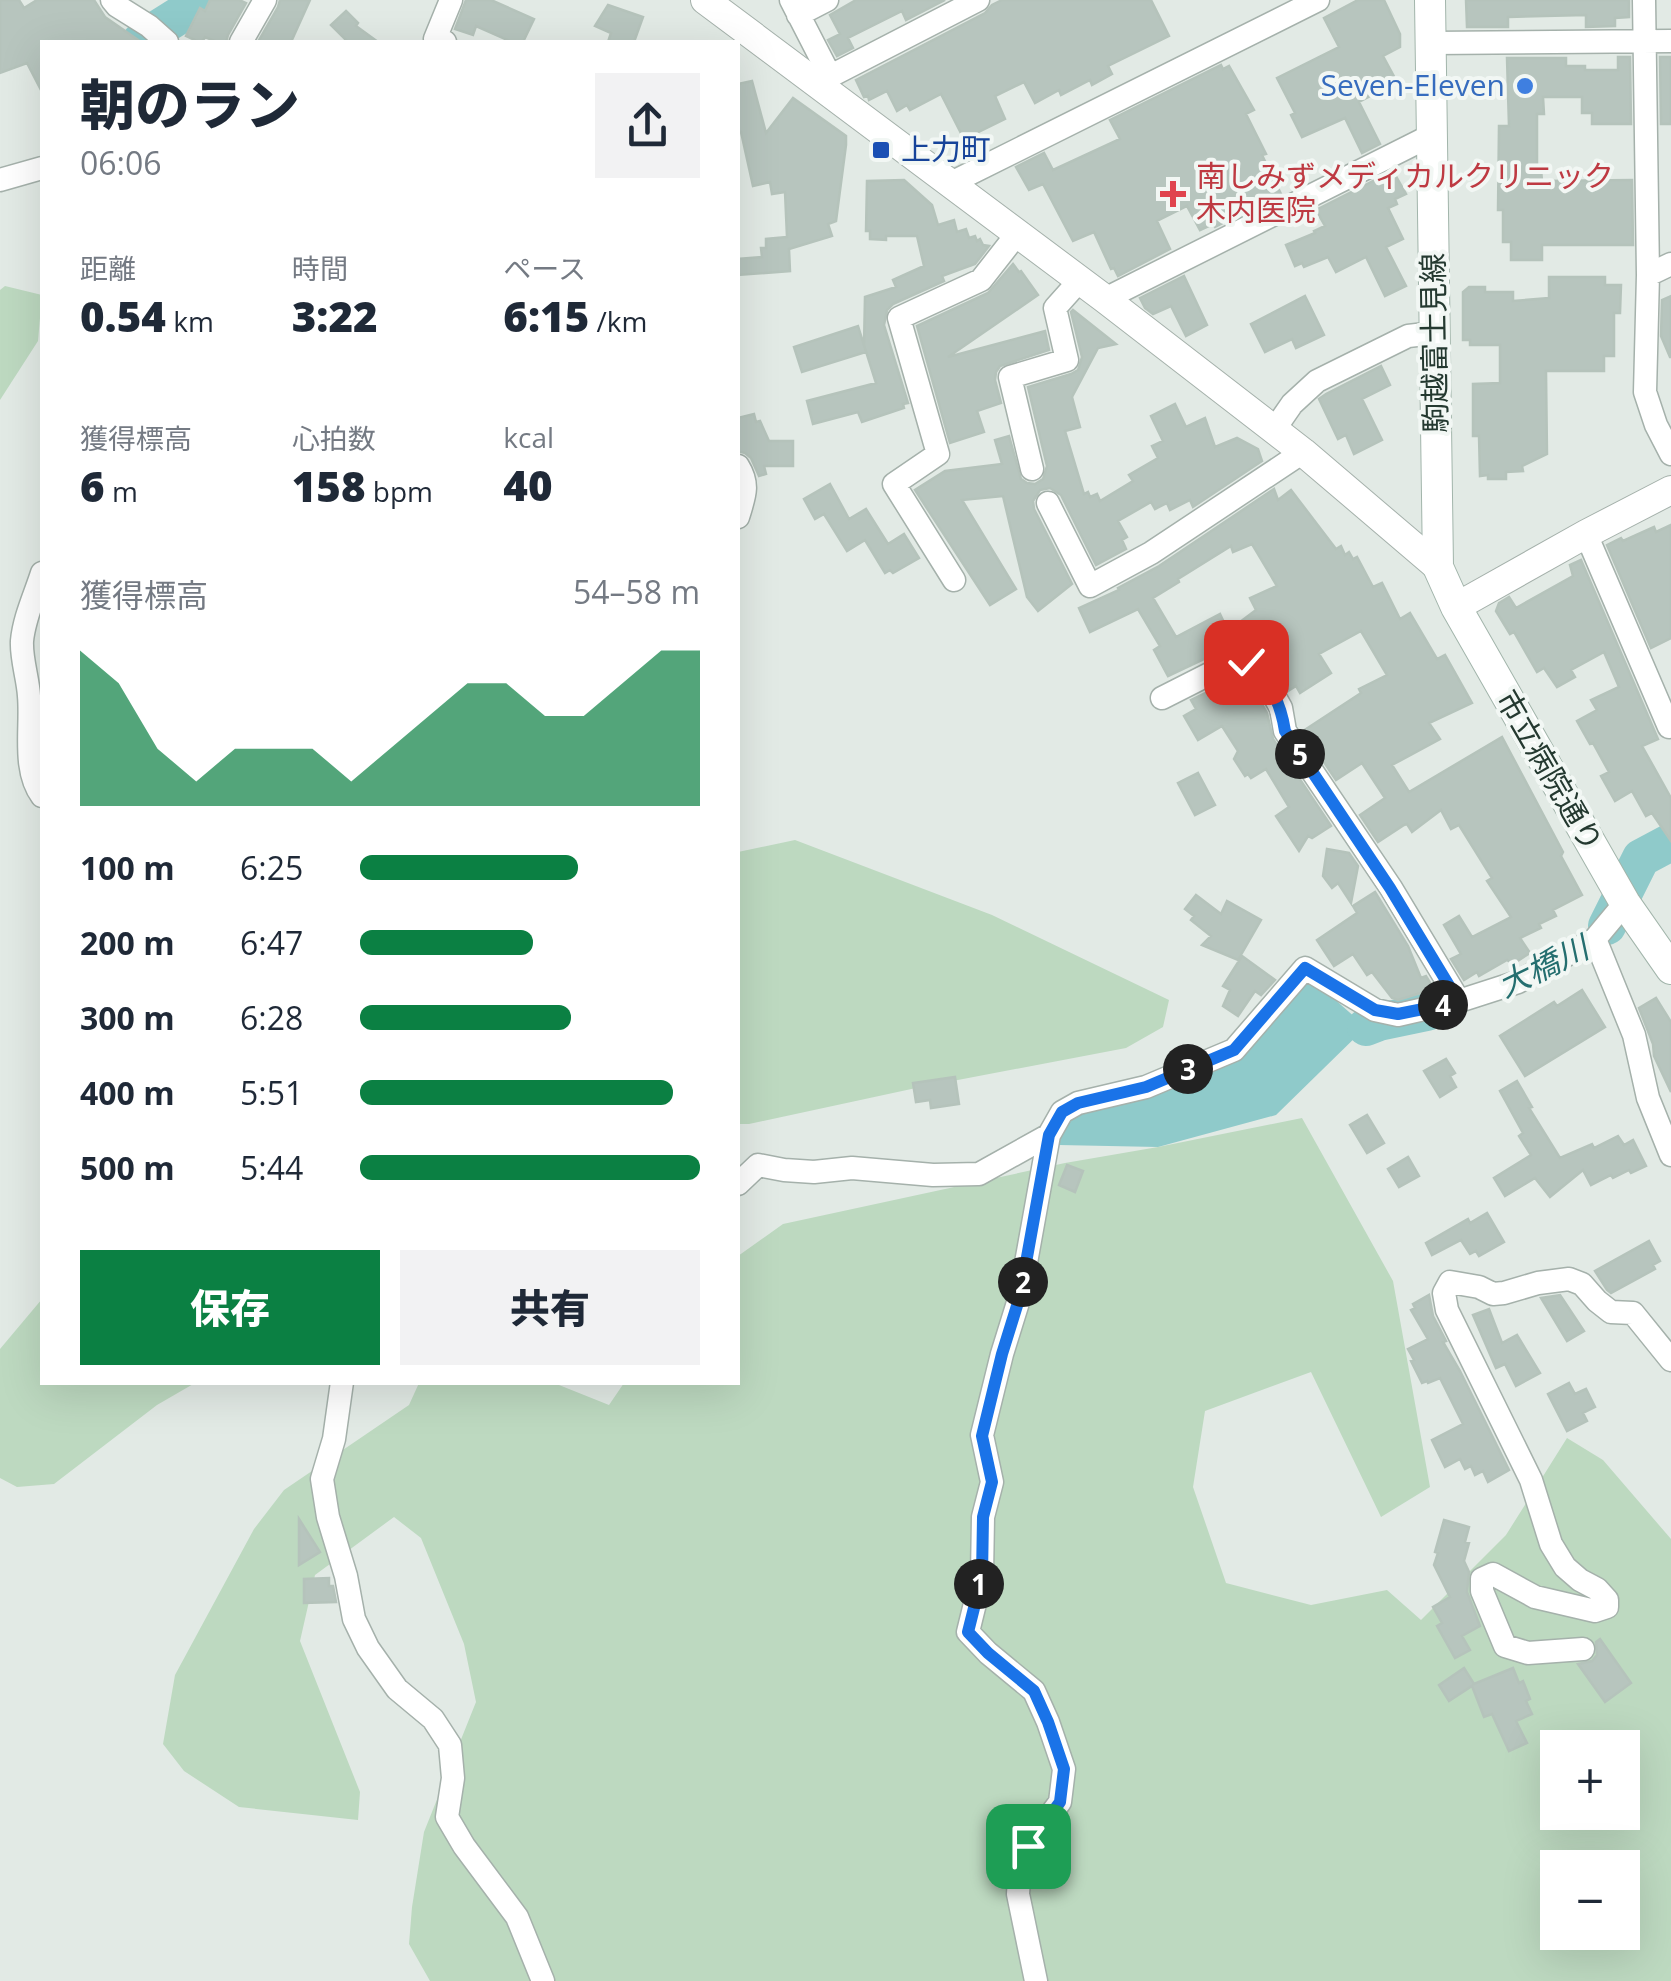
<!DOCTYPE html>
<html lang="ja">
<meta charset="utf-8">
<style>
body{margin:0;font-family:"Open Sans","Noto Sans JP",sans-serif;background:#f2f2f3;color:#1f2937;height:100vh;display:flex;flex-direction:column;font-size:38px;white-space:nowrap}
*{box-sizing:border-box;margin:0}
p{font-size:32px;color:#747a83}
.icon{flex:none;width:55px;height:55px;fill:none;stroke:currentColor;stroke-width:2;stroke-linecap:round;stroke-linejoin:round}
.map{position:relative;flex:1;overflow:hidden}
.sheet{position:absolute;left:40px;top:40px;width:700px;height:1345px;display:flex;flex-direction:column;background:#fff;border-radius:0px;box-shadow:0 10px 40px #0002}
.sheet>*{flex:none}
.controls{position:absolute;left:1540px;top:1730px;display:grid;gap:20px}
.controls a{display:grid;place-items:center;width:100px;height:100px;border-radius:0px;background:#fff;box-shadow:0 10px 40px #0002;font-size:50px}
.pin{position:absolute;display:grid;place-items:center;width:85px;height:85px;color:#fff;margin:-42px;border-radius:20px;box-shadow:0 5px 15px #0006}
.km{position:absolute;width:50px;height:50px;margin:-25px;border-radius:50%;background:#222;color:#fff;font-size:28px;line-height:50px;text-align:center}
.round{display:grid;place-items:center;flex:none;width:105px;height:105px;border-radius:0px;background:#f2f2f3}
.summary{display:flex;align-items:center;justify-content:space-between;height:170px;padding:0 40px}
h1{font-size:55px;font-weight:800;line-height:75px}
.stats{display:grid;grid-template-columns:repeat(3,1fr);gap:15px;height:170px;padding:10px 40px}
.stats div{display:grid;align-content:center}
.stats b{font-size:42px;font-weight:800}
.stats small{font-size:28px;font-weight:400}
.stats p{font-size:28px}
.chart{height:280px;padding:20px 40px}
.chart p{display:flex;justify-content:space-between}
.chart svg{width:100%;height:180px;margin-top:10px;fill:#0b8043;opacity:.7}
.primary-button{display:flex;gap:20px;margin-top:auto;padding:20px 40px}
.primary-button a{flex:1;height:115px;border-radius:0px;background:#0b8043;color:#fff;font-size:40px;font-weight:800;line-height:115px;text-align:center}
.primary-button a+a{background:#f2f2f3;color:#1f2937}
ul{padding:0 40px;list-style:none;font-size:32px}
li{display:grid;grid-template-columns:160px 120px 1fr;align-items:center;height:75px}
li i{height:25px;border-radius:12px;background:#0b8043}
.map>svg:first-child{display:block}
.green{fill:#bdd9c0;fill-rule:evenodd}
.water{fill:#8fcaca}
.lines{fill:none;stroke-linecap:round;stroke-linejoin:round}
.river{stroke:#8fcaca;stroke-width:38}
.building{fill:#b7c5be;stroke:#b5c3bb;stroke-width:2.5;fill-rule:evenodd}
.minor-casing{stroke:#a5b1ab;stroke-width:25}
.tertiary-casing{stroke:#a5b1ab;stroke-width:30}
.secondary-casing{stroke:#a2b5ab;stroke-width:32}
.minor{stroke:#fff;stroke-width:22}
.tertiary{stroke:#fff;stroke-width:28}
.secondary{stroke:#fff;stroke-width:30}
.route-casing{stroke:#fff;stroke-width:20}
.route{stroke:#1a73e8;stroke-width:12}
.shop-dot{fill:#3f7fe0;stroke:#f2f7f4;stroke-width:4}
.transit-dot{fill:#1a4fb4;stroke:#f2f7f4;stroke-width:4}
.health-dot{fill:#e0444e;stroke:#f2f7f4;stroke-width:4}
.labels{text-anchor:middle;stroke-width:8;stroke-linejoin:round;paint-order:stroke}
.shop-label{font-size:30px;fill:#366cbe;stroke:#f2f7f4;text-anchor:end}
.transit-label{font-size:30px;fill:#164399;stroke:#f2f7f4;text-anchor:start}
.health-label{font-size:30px;fill:#be3a42;stroke:#f2f7f4;text-anchor:start}
.street-label{font-size:30px;fill:#243930;stroke:#f2f7f4}
.water-label{font-size:32px;font-style:italic;fill:#246e6f;stroke:#f2f7f4}
</style>
<div class="map">
<svg width="1671" height="1981" viewBox="0 0 1671 1981">
<rect width="100%" height="100%" fill="#e2eae5"/>
<path class="green" d="M5,286L42,295L38,341L0,400V290Z
M795,840L992,915L1169,1000L1163,1027L1126,1048L916,1088L749,1124H738V852Z
M1302,1118L1393,1281L1430,1487L1381,1517L1311,1372L1205,1411L1193,1487L1226,1583L1311,1605L1387,1590L1421,1620L1506,1535L1567,1438L1603,1460L1671,1539V1981H430L409,1944L412,1907L424,1832L476,1702L464,1644L421,1538L394,1517L315,1575L300,1641L360,1792L358,1820L239,1807L184,1771L163,1744L175,1675L254,1529L284,1490L409,1405L419,1383H554L609,1405L624,1383L738,1382V1256L783,1224L1065,1163L1158,1147ZM1558,1748H1622V1812H1558ZM1558,1868H1622V1932H1558Z
M42,1299V1382L195,1383L157,1405L54,1484L17,1487L0,1478V1349Z"/>
<path class="water" d="M1305,973L1366,1027L1276,1115L1158,1147L1059,1145L1065,1116L1237,1053Z"/>
<g class="lines">
<path class="river" d="M140,42L148,35L204,0
M1607,926L1641,858L1671,842
M1366,1027L1379,1022L1427,1012"/>
</g>
<path class="building" d="M0,0H19L24,8L37,0H94L105,17L141,42H42V92L27,63L0,73Z
M210,0H239L246,3L228,35L226,42H217L205,37L202,42H199L186,36L200,8L205,11Z
M280,0H310L291,42H258L278,7Z
M466,0H491L534,19L523,42H512L476,26L473,35L455,29Z
M856,0H945L906,20L902,11L848,38L853,48L837,56L828,40L840,34L830,15Z
M1002,0H1151L1169,36L1108,66L1112,74L1092,85L1090,80L1061,95L1059,90L1035,103L1024,82L995,96L1005,119L964,139L941,94L910,110L907,105L897,111L887,91L869,100L868,96L864,97L856,80L985,13L992,5Z
M1358,0H1384L1400,34V47L1383,56L1397,82L1359,102L1380,144L1362,153L1345,118L1302,137L1291,115L1295,113L1277,78L1339,47L1324,18Z
M1466,0H1629V17L1615,18V26L1586,27V15L1508,17V27H1467Z
M608,5L643,17L634,42H608L611,33L595,26Z
M346,11L358,23L356,26L378,42H348L331,25Z
M1618,57H1630L1631,124H1592V113H1582V97H1543L1544,114H1537V169H1541L1542,181L1632,180L1633,245H1542V260H1511V242H1503V210H1498L1499,126H1509L1507,58H1566V66H1585V70H1618Z
M1660,57H1671V124H1661Z
M1221,65L1223,69L1229,66L1254,110L1246,114L1266,154L1262,155L1281,194L1215,227L1213,224L1200,230L1187,206L1157,221L1170,249L1118,276L1114,268L1111,269L1094,232L1073,241L1043,184L1029,190L1016,167L1044,153L1053,170L1120,139L1110,120Z
M752,81L766,133L793,98L846,136V145L836,221L828,224L832,236L789,249L790,271L738,275V259L762,257L761,248H766V239L787,237L785,192L772,194L770,182L753,186L741,132H738V84Z
M1393,171L1406,194L1395,199L1397,204L1388,208L1403,239L1386,247L1406,286L1385,296L1366,257L1336,272L1328,257L1304,267L1302,263L1295,266L1286,245L1315,233L1314,231L1325,226L1316,210Z
M904,180L932,205L938,225L954,220L957,232L966,229L969,238L975,236L977,241L980,239L983,245L989,246L975,264L942,276L944,281L893,304L887,310L884,325L908,403L903,404L904,408L862,422L858,412L813,424L807,401L876,383L864,345L865,297L896,287L893,280L924,266L917,236H886V240L870,239V231H866L867,181Z
M1013,264L1019,272L1021,271L1038,295L948,357L1045,331L1049,350L1000,366L996,372L995,380L1001,403L977,411L984,432L950,443L917,326L988,293Z
M1184,276L1207,325L1186,336L1171,306L1153,314L1145,308L1140,298Z
M1549,277H1605V285H1621L1620,313H1614V356H1604V371H1546L1547,454L1522,466L1523,471L1506,472V479H1488V475L1480,476L1479,436H1473V384L1500,383V345H1470V340H1463V292L1469,287H1485V292H1513V301L1549,298Z
M1305,296L1324,335L1296,348L1292,339L1265,352L1251,324Z
M1671,296V357H1670L1661,336L1662,300Z
M1073,310L1116,344L1098,348L1072,397L1080,427L1065,431L1084,494L1088,492L1090,497L1097,494L1100,501L1133,481L1129,475L1158,458L1152,446L1163,441L1151,416L1175,404L1186,427L1205,418L1215,447L1237,438L1258,449L1262,461L1193,507L1190,500L1170,510L1167,503L1155,509L1151,502L1118,521L1127,537L1122,540L1126,549L1096,565L1061,495L1050,488L1040,490L1033,501L1034,509L1072,584L1038,611L1027,597L1003,496L962,500L1016,589L990,605L915,490L945,471L1002,464L995,440L1009,436L1021,479L1027,483L1035,484L1043,479L1047,466L1028,387L1071,374L1078,370L1082,357L1071,312Z
M858,326L866,352L802,372L794,347Z
M1381,366L1390,385L1362,399L1382,440L1354,454L1346,435L1338,439L1319,399L1326,394Z
M754,414L756,422L760,421L769,441H793V466H764L766,474L759,476L751,458L745,453L738,451V418Z
M830,484L849,519L866,509L888,544L904,534L919,558L893,573L890,570L885,573L865,540L847,551L824,514L815,519L804,499Z
M1274,489L1278,500L1291,490L1336,549L1341,546L1345,555L1349,552L1353,559L1357,557L1373,587L1382,583L1400,619L1410,613L1437,659L1445,655L1472,703L1429,723L1440,739L1392,765L1409,792L1502,737L1563,852L1561,856L1582,895L1553,910L1556,916L1539,924L1541,928L1520,938L1530,953L1513,964L1507,960L1479,976L1477,972L1464,980L1451,959L1461,954L1444,925L1459,916L1472,937L1511,917L1487,881L1492,878L1459,825L1451,829L1441,810L1412,832L1407,824L1404,825L1378,842L1360,815L1385,798L1362,763L1336,780L1303,731L1361,693L1359,689L1387,675L1361,631L1319,654L1331,673L1300,693L1296,686L1288,691L1268,657L1254,648L1245,646L1225,649L1168,676L1154,650L1160,646L1138,609L1090,632L1079,608L1119,590L1118,588L1159,566ZM1252,544L1277,586L1250,598L1256,610L1228,631L1220,614L1176,637L1153,598L1179,582L1178,579L1231,546L1233,552Z
M1671,525V638L1651,648L1607,545L1621,538L1623,541L1654,527L1656,532Z
M1581,560L1658,739L1642,746L1671,798V841L1652,813L1646,816L1632,791L1615,801L1601,776L1609,772L1593,743L1590,744L1577,721L1597,710L1591,700L1619,687L1604,652L1571,670L1575,677L1557,687L1544,668L1537,672L1514,632L1510,634L1496,611L1499,603L1509,597L1516,608L1573,576L1570,565Z
M1243,677L1248,680L1267,713L1273,739L1331,826L1312,838L1308,836L1299,851L1276,816L1289,807L1266,769L1251,778L1248,774L1245,776L1234,759L1238,751L1222,726L1198,740L1184,716L1196,709L1191,700L1236,678Z
M1198,773L1215,805L1195,815L1178,783Z
M1327,849L1349,853L1358,866L1351,903L1338,883L1332,888L1323,876Z
M1375,892L1408,946L1421,978L1426,976L1434,989L1398,1000L1392,998L1372,972L1367,975L1353,954L1334,966L1317,940L1357,913L1353,906Z
M1196,895L1221,914L1227,901L1261,920L1238,960L1202,945L1211,936L1191,920L1194,916L1185,909Z
M1242,956L1275,980L1261,995L1255,991L1238,1016L1223,1006L1230,990L1223,986Z
M1582,990L1605,1027L1525,1076L1500,1036L1554,1002L1557,1006Z
M1656,998L1671,1022V1092L1654,1056L1653,1044L1639,1008Z
M1446,1059L1455,1073L1450,1076L1456,1087L1440,1097L1424,1071Z
M955,1077L959,1104L931,1108L930,1100L916,1102L913,1083Z
M1517,1081L1532,1107L1529,1108L1560,1158L1592,1144L1594,1148L1618,1136L1624,1145L1633,1140L1646,1166L1631,1173L1629,1170L1613,1178L1611,1175L1591,1185L1583,1170L1550,1197L1535,1178L1505,1196L1494,1178L1531,1155L1519,1136L1523,1133L1500,1091Z
M1367,1115L1384,1143L1367,1153L1350,1125Z
M1408,1157L1419,1176L1399,1187L1388,1169Z
M1067,1165L1083,1171L1075,1192L1059,1185Z
M1487,1213L1504,1242L1479,1256L1476,1251L1470,1254L1461,1240L1432,1255L1426,1243L1468,1219L1470,1223Z
M1649,1241L1660,1261L1653,1265L1655,1269L1611,1293L1607,1290L1595,1271Z
M1429,1295L1433,1316L1446,1341L1443,1342L1460,1371L1509,1470L1488,1482L1483,1471L1475,1475L1471,1466L1465,1469L1460,1459L1445,1467L1432,1440L1463,1424L1440,1378L1428,1383L1427,1381L1422,1383L1411,1361L1414,1360L1408,1349L1428,1339L1411,1310L1415,1308L1413,1304Z
M1560,1295L1584,1331L1567,1341L1541,1298Z
M1489,1309L1502,1343L1517,1335L1540,1373L1516,1386L1505,1364L1496,1368L1473,1315Z
M1569,1383L1575,1394L1586,1389L1595,1407L1583,1413L1587,1421L1567,1431L1548,1394Z
M299,1519L320,1552L299,1565Z
M1444,1520L1469,1527L1465,1542L1469,1543L1464,1561L1469,1572L1467,1592L1480,1626L1462,1636L1470,1650L1455,1658L1437,1626L1442,1623L1433,1607L1450,1597L1434,1565L1438,1553L1435,1552Z
M329,1578V1586H333L336,1602L304,1603V1579Z
M1600,1639L1631,1683L1605,1702L1578,1664L1592,1661L1597,1655L1596,1642Z
M1464,1668L1474,1684L1513,1668L1519,1683L1523,1681L1530,1699L1526,1701L1532,1714L1516,1721L1527,1743L1509,1751L1492,1714L1484,1717L1472,1686L1449,1701L1439,1685Z"/>
<g class="lines">
<g class="minor-casing">
<path id="minor" d="M112,0L117,6L149,26L167,42
M791,0L830,76
M1644,0L1648,275L1645,392L1656,425L1671,454
M798,15L827,0
M241,42L265,0
M445,42L435,39L451,0
M1431,43L1671,41
M817,83L978,0
M0,180L42,168
M949,184L1318,0
M1648,275L1671,264
M1105,299L1432,135
M1274,430L1292,404L1317,381L1408,336L1434,333
M738,466C750,485 744,497 738,517
M1032,469L1010,377L1067,360L1055,308L1080,280
M1048,503L1090,586L1151,553L1303,452
M1586,534L1669,727
M42,573C35,595 24,618 22,641C21,659 28,678 29,696C32,727 22,769 42,796
M954,580L894,484L938,454L899,318L981,280L1017,234
M1162,698L1231,663L1246,661L1259,669L1281,708L1285,731L1391,888L1459,1001
M1595,939L1634,1035L1648,1098L1671,1155
M738,1184L758,1165L784,1170L814,1172L852,1168L933,1175L979,1174L1049,1135
M342,1382L334,1439L322,1479L328,1517L346,1576L354,1619L368,1648L397,1689L433,1719L450,1745L453,1778L447,1817L464,1846L517,1917L543,1981
M1583,1649L1528,1653L1505,1646L1482,1591V1579L1493,1574L1535,1597L1595,1611L1607,1607V1600L1597,1589L1580,1580L1565,1567L1551,1544L1531,1480L1447,1310L1444,1293L1450,1282L1479,1287L1493,1294L1504,1293L1538,1283L1569,1279L1582,1284L1597,1301L1611,1312L1633,1313L1671,1360
M1036,1981L1018,1894L1020,1865L1027,1846L1060,1802L1064,1769L1048,1722L1034,1691L988,1653L968,1632L982,1575L983,1517L992,1482L982,1435L1002,1354L1020,1296L1049,1135L1062,1112L1078,1103L1146,1087L1234,1050L1305,968L1375,1010L1398,1015L1459,1001L1518,982L1595,939L1625,903"/>
</g>
<g class="tertiary-casing">
<path id="tertiary" d="M705,0L1105,299L1303,452L1438,567
M1456,607L1586,534L1671,490"/>
</g>
<g class="secondary-casing">
<path id="secondary" d="M1430,0L1438,567L1456,607L1625,903L1671,969"/>
</g>
<use href="#minor" class="minor"/>
<use href="#tertiary" class="tertiary"/>
<use href="#secondary" class="secondary"/>
</g>
<g class="lines">
<g class="route-casing">
<path id="route" d="M1028,1846L1060,1802L1064,1769L1048,1722L1034,1691L988,1653L968,1632L982,1576L983,1517L992,1482L982,1436L1002,1354L1020,1296L1049,1135L1062,1112L1078,1103L1146,1087L1234,1050L1305,968L1375,1010L1398,1014L1459,1002L1390,888L1285,731C1281,705 1269,676 1246,662"/>
</g>
<use href="#route" class="route"/>
</g>
<circle class="shop-dot" cx="1525" cy="86" r="10"/>
<rect class="transit-dot" x="871" y="140" width="20" height="20" rx="5"/>
<path class="health-dot" d="M1168 179h10v10h10v10h-10v10h-10v-10h-10v-10h10z"/>
<g class="labels">
<g class="shop-label">
<text x="1505" y="96">Seven-Eleven</text>
</g>
<g class="transit-label">
<text x="901" y="160">上力町</text>
</g>
<g class="health-label">
<text x="1196" y="187">南しみずメディカルクリニック<tspan x="1196" dy="34">木内医院</tspan></text>
</g>
<g class="street-label">
<text transform="translate(1435 343) rotate(-91)" y="10">駒越富士見線</text>
<text transform="translate(1549 771) rotate(60)" y="10">市立病院通り</text>
</g>
<g class="water-label">
<text transform="translate(1543 967) rotate(-26)" y="11">大橋川</text>
</g>
</g>
</svg>
<div class="controls">
<a>+</a>
<a>−</a>
</div>
<div class="pin" style="left:1028px;top:1846px;background:#1e9e55"><svg class="icon" aria-label="arrive" viewBox="0 0 24 24"><path d="M6 21V4h12l-3 4 3 4H6"/></svg></div>
<div class="pin" style="left:1246px;top:662px;background:#d93025"><svg class="icon" aria-label="check" viewBox="0 0 24 24"><path d="M5 12l5 5 9-10"/></svg></div>
<b class="km" style="left:979px;top:1584px">1</b>
<b class="km" style="left:1023px;top:1282px">2</b>
<b class="km" style="left:1188px;top:1069px">3</b>
<b class="km" style="left:1443px;top:1005px">4</b>
<b class="km" style="left:1300px;top:754px">5</b>
<section class="sheet">
<div class="summary"><div><h1>朝のラン</h1><p>06:06</p></div><a class="round"><svg class="icon" aria-label="share" viewBox="0 0 24 24"><path d="M12 15V3M7 8l5-5 5 5M5 13v7h14v-7"/></svg></a></div>
<div class="stats">
<div><p>距離</p><b>0.54<small> km</small></b></div>
<div><p>時間</p><b>3:22</b></div>
<div><p>ペース</p><b>6:15<small> /km</small></b></div>
</div>
<div class="stats">
<div><p>獲得標高</p><b>6<small> m</small></b></div>
<div><p>心拍数</p><b>158<small> bpm</small></b></div>
<div><p>kcal</p><b>40</b></div>
</div>
<div class="chart"><p><span>獲得標高</span>54–58 m</p>
<svg viewBox="0 0 160 44" preserveAspectRatio="none"><path d="M0 44V6L10 14L20 30L30 38L40 30L50 30L60 30L70 38L80 30L90 22L100 14L110 14L120 22L130 22L140 14L150 6L160 6V44z"/></svg>
</div>
<ul>
<li><b>100 m</b>6:25<i style="width:64%"></i></li>
<li><b>200 m</b>6:47<i style="width:51%"></i></li>
<li><b>300 m</b>6:28<i style="width:62%"></i></li>
<li><b>400 m</b>5:51<i style="width:92%"></i></li>
<li><b>500 m</b>5:44<i style="width:100%"></i></li>
</ul>
<div class="primary-button"><a>保存</a><a>共有</a></div>
</section>
</div>
